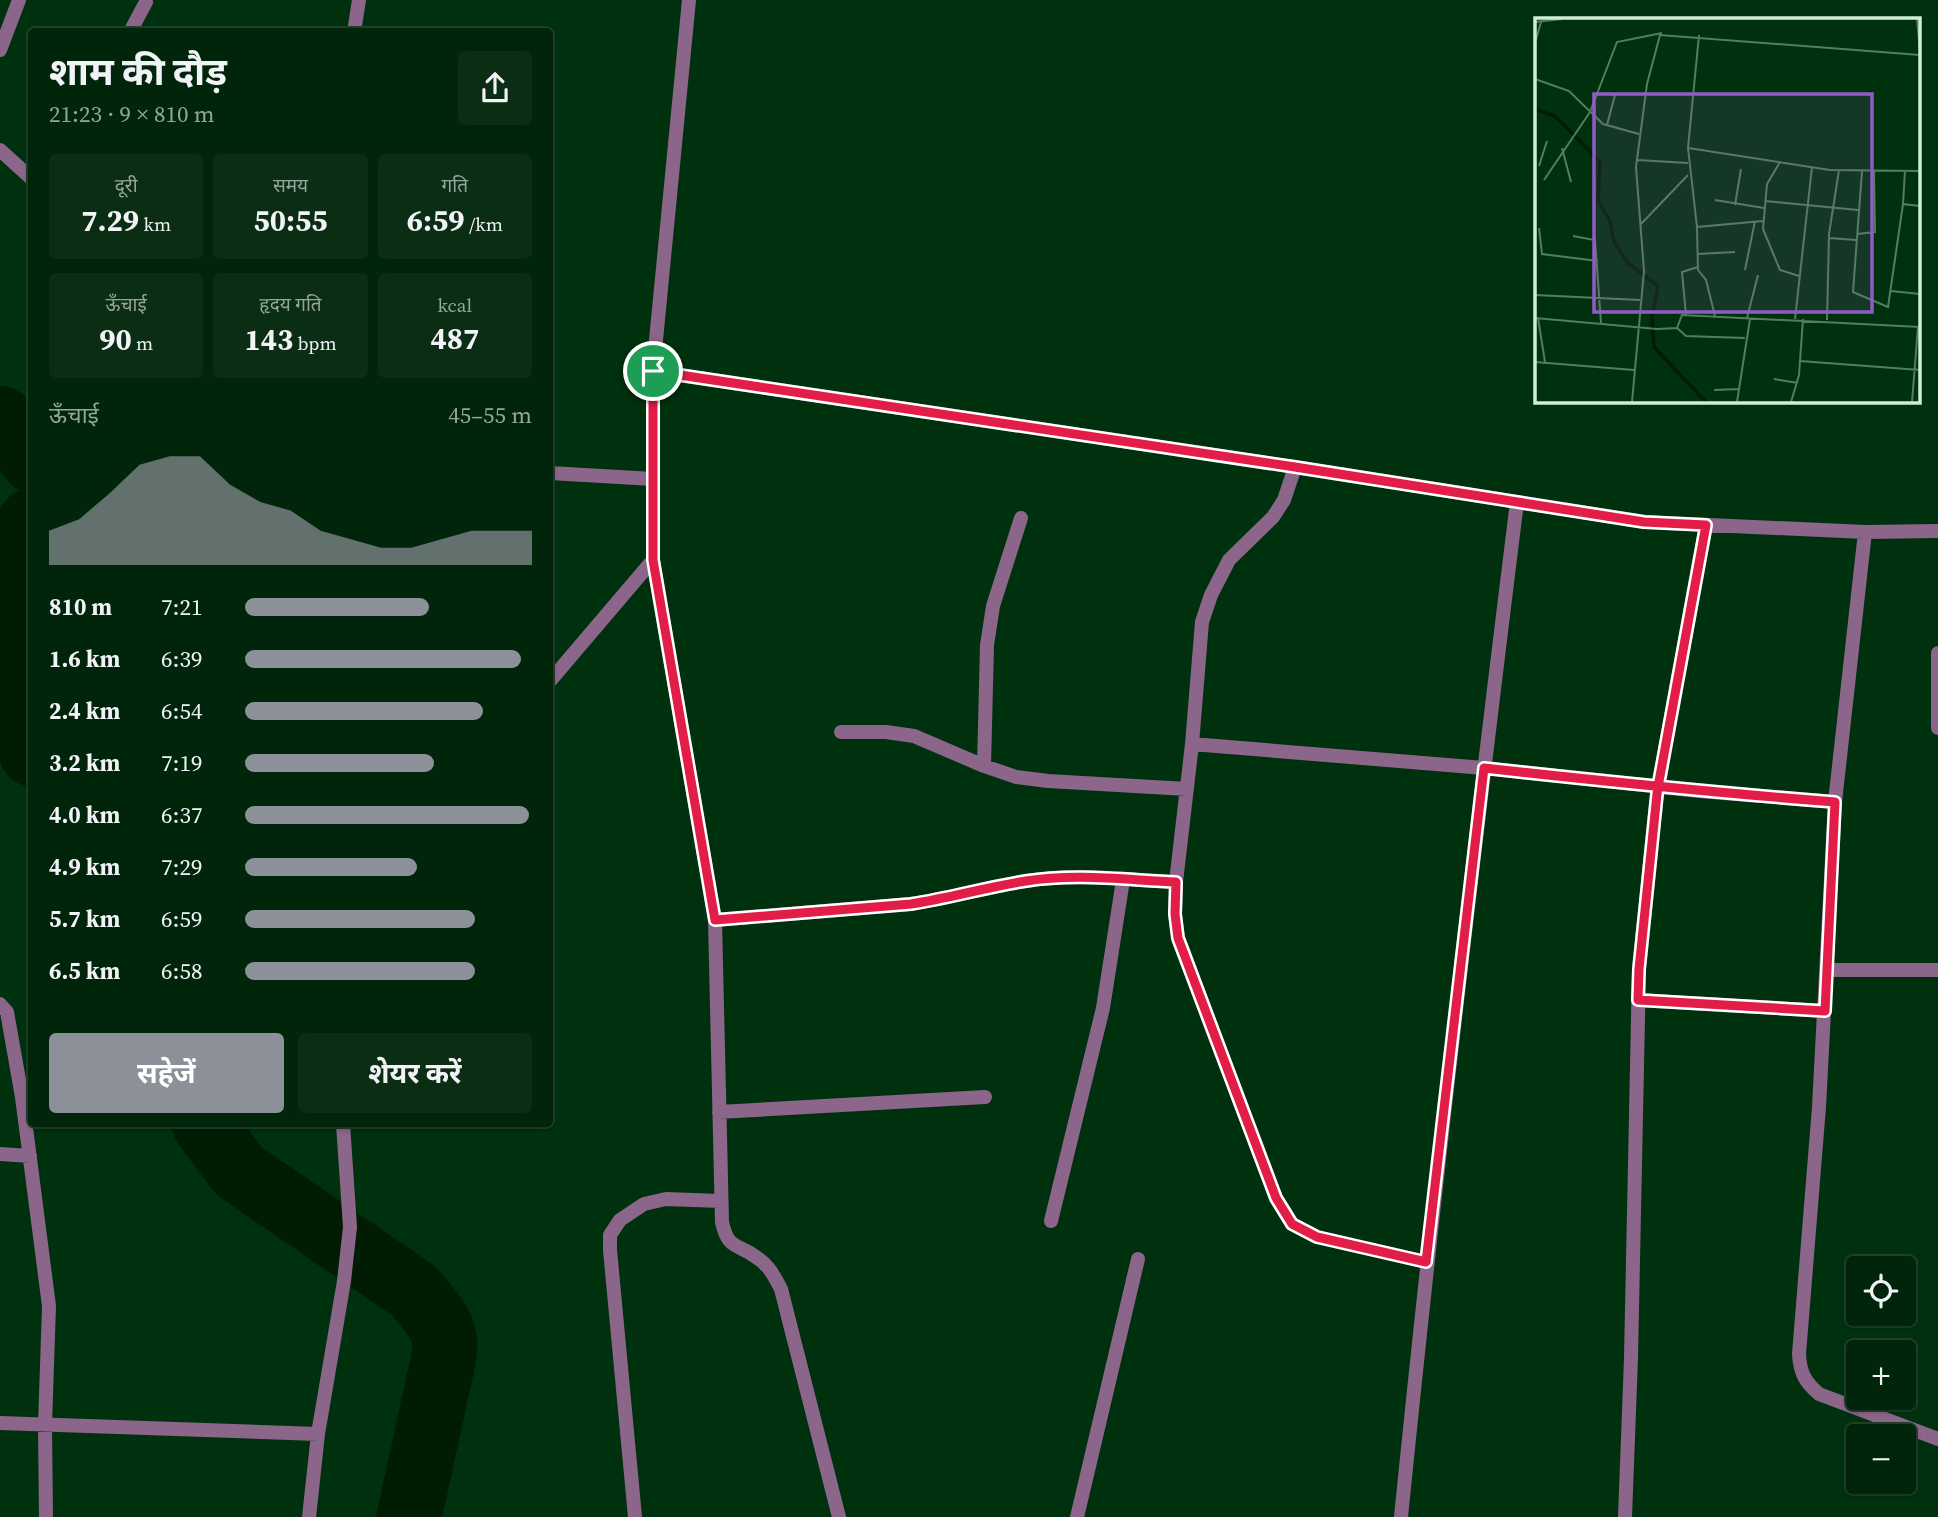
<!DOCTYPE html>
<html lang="hi">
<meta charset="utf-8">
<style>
body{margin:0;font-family:"Source Serif 4","Noto Sans Devanagari",serif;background:#0a2d13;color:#f1f3f6;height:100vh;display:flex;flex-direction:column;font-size:26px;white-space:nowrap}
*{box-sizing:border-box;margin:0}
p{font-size:23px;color:#95a59c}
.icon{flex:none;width:38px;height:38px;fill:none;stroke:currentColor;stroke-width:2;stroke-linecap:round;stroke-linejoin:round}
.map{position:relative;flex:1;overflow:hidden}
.panel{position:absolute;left:28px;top:28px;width:525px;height:1099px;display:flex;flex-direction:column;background:#00250a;border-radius:7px;box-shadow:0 2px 5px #0004,0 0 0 2px #22422b}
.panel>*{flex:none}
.tools{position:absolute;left:1846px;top:1256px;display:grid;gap:14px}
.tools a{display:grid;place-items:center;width:70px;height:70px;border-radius:7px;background:#00250a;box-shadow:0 2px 5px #0004,0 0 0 2px #22422b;font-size:35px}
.pin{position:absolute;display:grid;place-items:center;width:60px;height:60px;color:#fff;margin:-30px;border:4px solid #fff;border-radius:50%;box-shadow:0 2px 7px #0007}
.round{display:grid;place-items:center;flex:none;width:74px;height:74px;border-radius:7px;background:#0a2d13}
.overview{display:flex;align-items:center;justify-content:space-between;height:119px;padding:0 21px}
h1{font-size:38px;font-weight:700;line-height:52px}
.figures{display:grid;grid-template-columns:repeat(3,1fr);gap:10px;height:119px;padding:7px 21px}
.figures div{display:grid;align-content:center;border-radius:7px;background:#0a2d13;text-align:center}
.figures b{font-size:30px;font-weight:700}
.figures small{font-size:19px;font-weight:400}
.figures p{font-size:19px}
.chart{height:196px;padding:14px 21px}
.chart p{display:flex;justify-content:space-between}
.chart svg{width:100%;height:126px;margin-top:7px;fill:#8c9099;opacity:.7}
.button{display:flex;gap:14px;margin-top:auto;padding:14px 21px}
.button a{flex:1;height:80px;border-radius:7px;background:#8c9099;color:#fff;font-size:28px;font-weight:700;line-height:80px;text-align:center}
.button a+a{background:#0a2d13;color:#f1f3f6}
ul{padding:0 21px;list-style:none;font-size:23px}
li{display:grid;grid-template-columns:112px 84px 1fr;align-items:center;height:52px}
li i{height:18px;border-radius:9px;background:#8c9099}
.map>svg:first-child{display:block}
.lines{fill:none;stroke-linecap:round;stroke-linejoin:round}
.river{stroke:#001d03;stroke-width:65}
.minor{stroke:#8c658a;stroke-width:14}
.route-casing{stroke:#fff;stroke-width:14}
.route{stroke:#e11d48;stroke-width:9}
.inset-river{fill:none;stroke:#001d03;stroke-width:3.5}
.inset-road{fill:none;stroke:#537d5c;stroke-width:2}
.view{fill:#905cc4;fill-opacity:0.15;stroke:#905cc4;stroke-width:3.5}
.inset-edge{fill:none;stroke:#cfeed2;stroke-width:3.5}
</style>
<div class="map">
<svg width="1938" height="1517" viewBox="0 0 1938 1517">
<rect width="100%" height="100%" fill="#00310e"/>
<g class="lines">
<path class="river" d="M0,418L9,425L32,460
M32,520C27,526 22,532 20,538C1,593 15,699 32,754
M204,1124L239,1171L414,1291C426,1306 444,1323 445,1344C445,1351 443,1359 442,1366L409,1517"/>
<path class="minor" d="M689,0L653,371L1295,467L1645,522L1865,532L1938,531
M130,32L146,2
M354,32L359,0
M0,50L19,0
M0,150L32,179
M653,371V560L715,920
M1295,467L1284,500L1273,517L1229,560L1211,595L1202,622L1192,744L1176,882L1175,914L1178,938L1276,1198L1292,1224L1317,1237L1426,1262
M550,473L653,479
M1865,532L1835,802L1819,1107L1799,1354C1800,1373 1805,1382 1819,1394L1938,1439
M1938,653V728
M550,681L653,560
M841,732H886L914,736L984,766L1016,777L1048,781L1187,789
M1192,744L1484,768L1699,791L1835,802
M984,766L987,645L993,606L1021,518
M1827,970H1938
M1638,1000L1825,1011
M0,1004L7,1012L22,1097L49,1306L45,1425L46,1517
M719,1112L985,1097
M0,1154L30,1156
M1051,1221L1103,1008L1123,880
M0,1423L318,1434
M309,1517L318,1434L344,1281L350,1227L343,1124
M635,1517L610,1250V1235L620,1220L644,1204L666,1199L721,1201
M839,1517L781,1289C774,1276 769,1265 756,1257C737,1243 728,1250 722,1222L715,920L911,904C950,898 987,887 1026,881C1073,873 1128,880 1176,882
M1077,1517L1138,1259
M1401,1517C1435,1178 1475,840 1517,502
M1625,1517L1631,1358L1639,969L1657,794L1706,525"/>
</g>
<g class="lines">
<g class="route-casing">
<path id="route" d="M653,371V560L715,920L911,904C950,898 987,887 1026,881C1075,873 1127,880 1176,882L1175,914L1178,938L1276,1198L1292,1224L1317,1237L1426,1262L1484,768C1601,781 1718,793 1835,802L1825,1011L1638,1000L1639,969L1657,794L1658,787L1706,525L1644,522L1295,467L653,371"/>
</g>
<use href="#route" class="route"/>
</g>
<g transform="translate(1535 18)">
<rect width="385" height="385" fill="#00310e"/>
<path class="inset-river" d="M0,91L20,98L65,144L63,182L75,203L79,224L93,245L123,268L117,300L119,329L171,384"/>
<path class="inset-road" d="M382,1L385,34M0,4L27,1M164,17L153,130L295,152L385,153M0,25L6,4M0,61L34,73L68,106L104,116M72,107L80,77M27,130L36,164M153,130L162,209M102,142L153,145M245,144L232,166L228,211L245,252L264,258M4,148L12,123M370,152L368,186L385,188M327,153L318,274L353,289L368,186M9,162L55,94L82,24L127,15M180,182L229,190M230,183L323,192M200,187L206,151M105,207L153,157M4,210L7,236L63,243M322,216L340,214L339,153M38,218L60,222L66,305M294,220L321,222M162,236L200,234M210,252L220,203M356,273L385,276M0,277L105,282M151,297L147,254L163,249M180,298L171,262L163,252L162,209L228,203M0,300L122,311L142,310L147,297L385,309M3,300L10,344M212,300L223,257M260,301L277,149M292,302L294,216L304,152M142,310L151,318L210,320M265,343L385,352M0,344L99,352M239,361L263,365M179,372L204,371M97,384L109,253L101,149L112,66L125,17L385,37M202,384L215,301M256,384L264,357L268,301M377,384L383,309"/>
<path class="view" d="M59,76H337V294H59Z"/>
<rect width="385" height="385" class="inset-edge"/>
</g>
</svg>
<div class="tools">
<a><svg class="icon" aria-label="locate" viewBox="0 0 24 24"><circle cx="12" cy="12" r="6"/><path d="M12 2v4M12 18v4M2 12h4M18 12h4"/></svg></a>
<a>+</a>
<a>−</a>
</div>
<div class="pin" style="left:653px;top:371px;background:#1e9e55"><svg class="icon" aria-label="arrive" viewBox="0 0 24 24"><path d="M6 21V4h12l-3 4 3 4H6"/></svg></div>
<section class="panel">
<div class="overview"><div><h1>शाम की दौड़</h1><p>21:23 · 9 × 810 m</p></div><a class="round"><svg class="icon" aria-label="share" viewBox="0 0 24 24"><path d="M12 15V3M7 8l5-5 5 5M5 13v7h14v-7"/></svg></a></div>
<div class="figures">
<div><p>दूरी</p><b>7.29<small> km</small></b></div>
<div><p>समय</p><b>50:55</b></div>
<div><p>गति</p><b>6:59<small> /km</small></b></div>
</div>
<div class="figures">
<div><p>ऊँचाई</p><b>90<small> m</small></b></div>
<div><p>हृदय गति</p><b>143<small> bpm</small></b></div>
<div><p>kcal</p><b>487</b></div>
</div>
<div class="chart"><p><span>ऊँचाई</span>45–55 m</p>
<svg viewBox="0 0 160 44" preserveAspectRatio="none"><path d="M0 44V32L10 28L20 19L30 9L40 6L50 6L60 16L70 22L80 25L90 32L100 35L110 38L120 38L130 35L140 32L150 32L160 32V44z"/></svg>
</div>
<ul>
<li><b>810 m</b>7:21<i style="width:64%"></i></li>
<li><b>1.6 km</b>6:39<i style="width:96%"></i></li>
<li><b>2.4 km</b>6:54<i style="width:83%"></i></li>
<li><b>3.2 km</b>7:19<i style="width:66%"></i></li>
<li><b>4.0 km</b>6:37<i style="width:99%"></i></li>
<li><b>4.9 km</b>7:29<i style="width:60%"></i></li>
<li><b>5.7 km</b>6:59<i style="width:80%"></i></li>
<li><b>6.5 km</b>6:58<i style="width:80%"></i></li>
</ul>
<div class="button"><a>सहेजें</a><a>शेयर करें</a></div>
</section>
</div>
